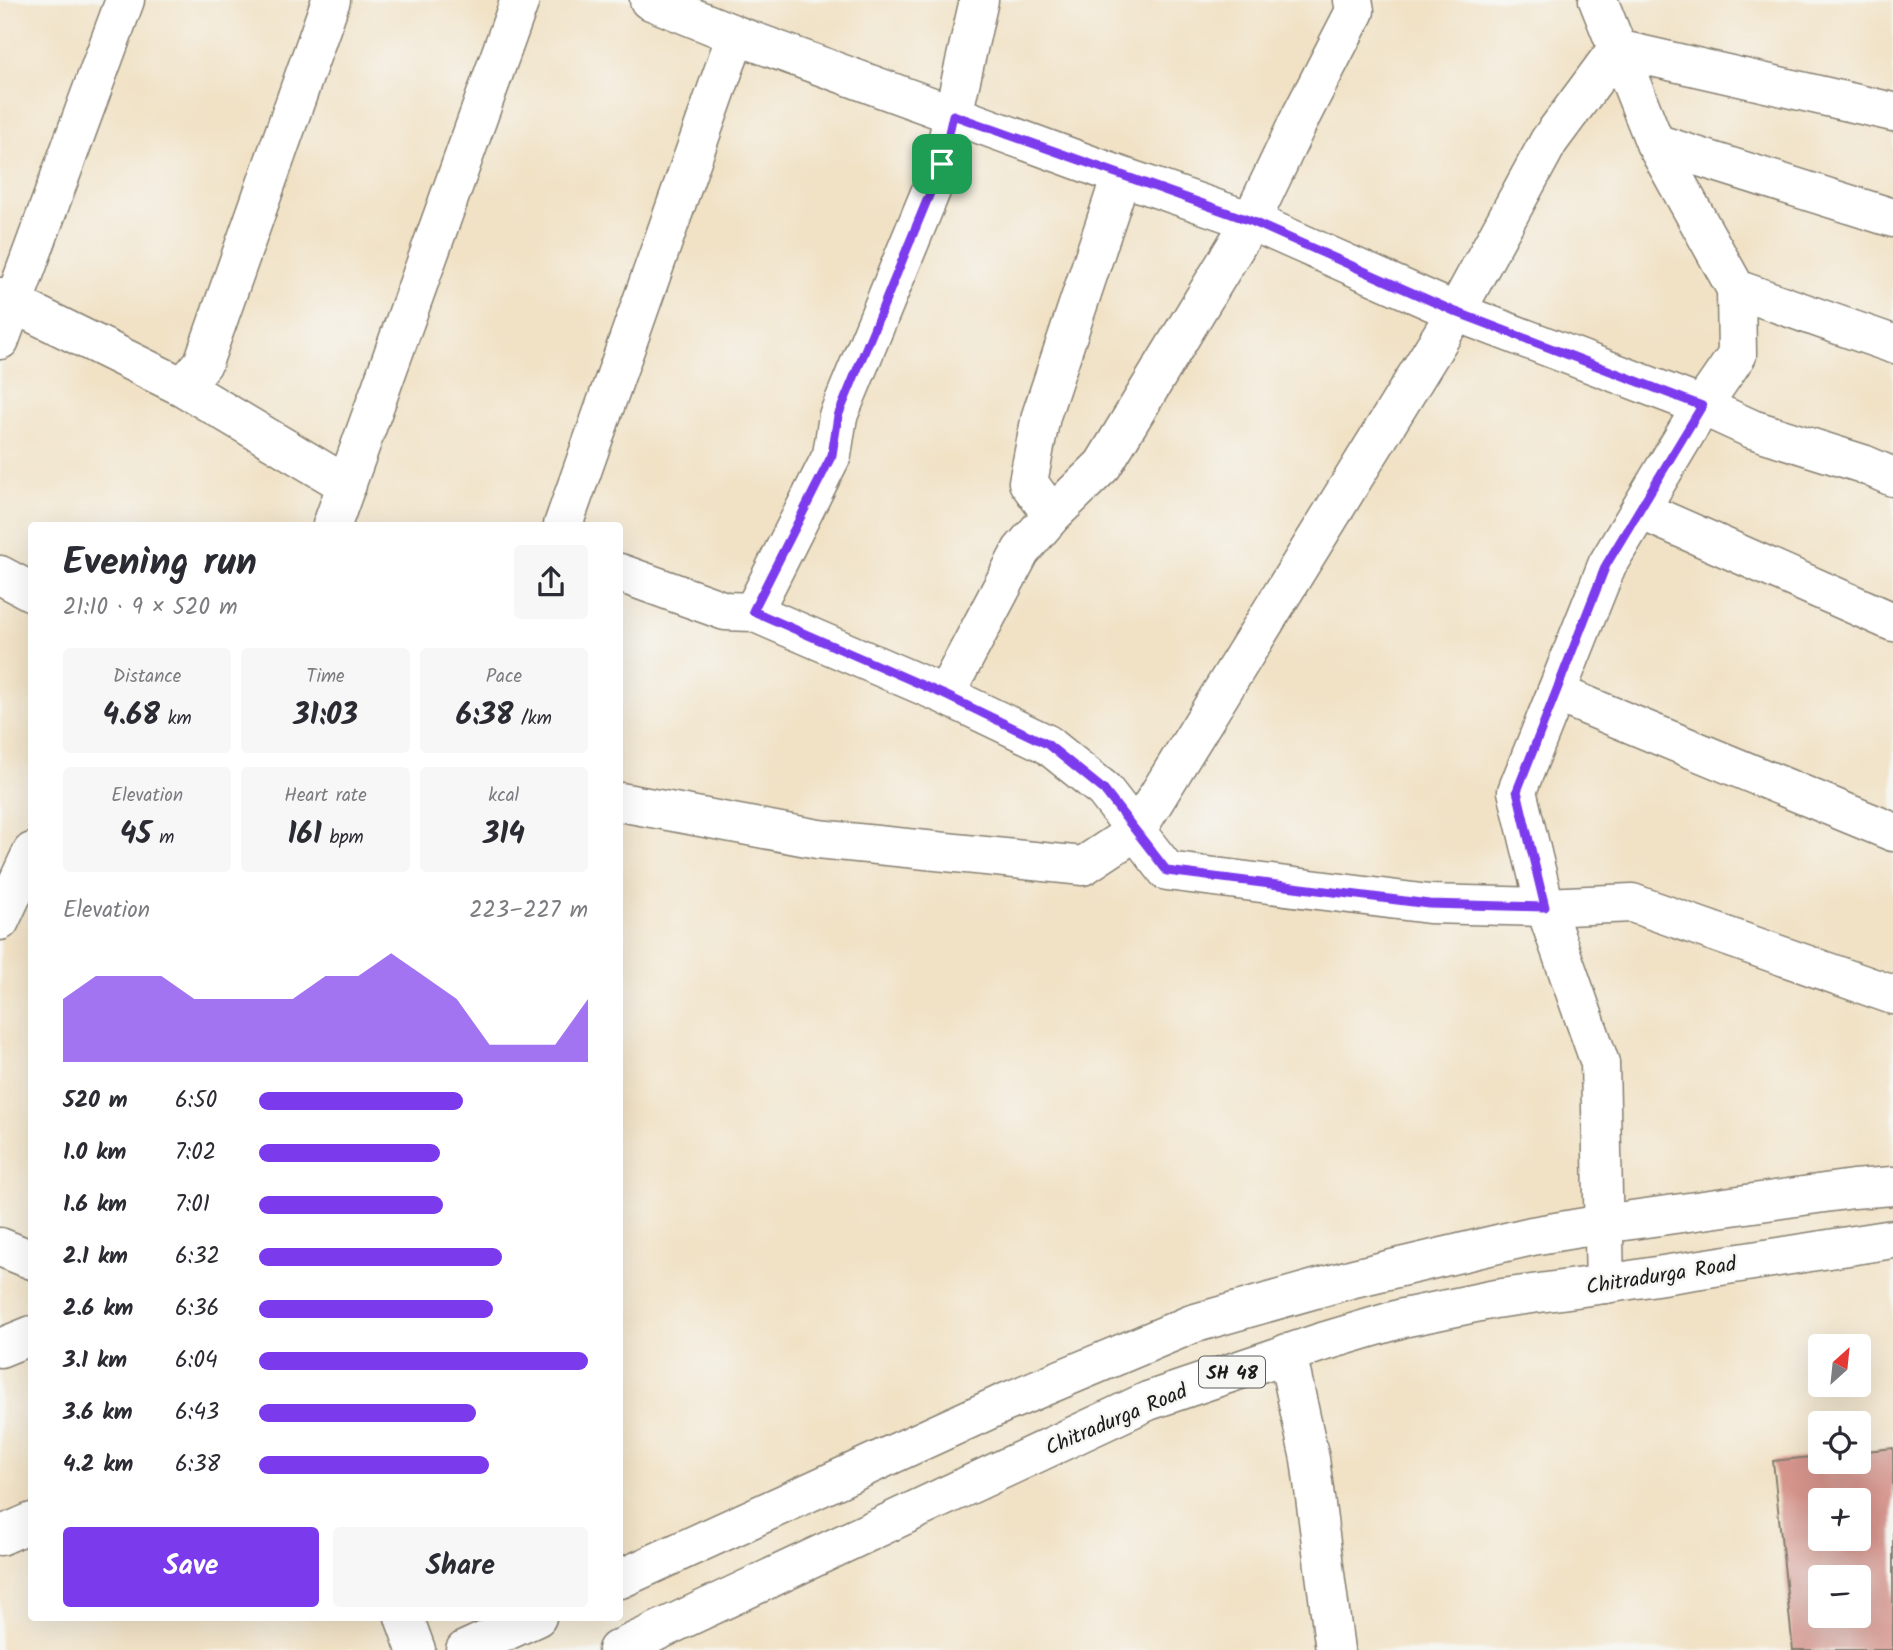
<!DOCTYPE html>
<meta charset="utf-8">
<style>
body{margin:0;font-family:Kalam,sans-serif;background:#f7f7f7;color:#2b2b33;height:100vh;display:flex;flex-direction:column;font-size:26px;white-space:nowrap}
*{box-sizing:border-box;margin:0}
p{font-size:23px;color:#7c7c81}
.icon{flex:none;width:38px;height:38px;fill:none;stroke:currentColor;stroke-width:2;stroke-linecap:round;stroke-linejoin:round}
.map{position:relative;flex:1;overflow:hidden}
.sheet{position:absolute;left:28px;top:522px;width:595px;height:1099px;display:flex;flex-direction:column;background:#fff;border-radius:7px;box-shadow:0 7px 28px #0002}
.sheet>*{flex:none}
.needle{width:46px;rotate:27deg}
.buttons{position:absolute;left:1808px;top:1334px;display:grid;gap:14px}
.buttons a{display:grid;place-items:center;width:63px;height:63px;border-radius:7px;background:#fff;box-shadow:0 7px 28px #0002;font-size:35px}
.pin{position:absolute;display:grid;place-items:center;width:60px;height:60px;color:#fff;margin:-30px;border-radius:14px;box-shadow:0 4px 10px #0006}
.round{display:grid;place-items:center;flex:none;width:74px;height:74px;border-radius:7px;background:#f7f7f7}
.summary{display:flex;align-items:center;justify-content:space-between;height:119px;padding:0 35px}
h1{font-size:38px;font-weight:700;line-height:52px}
.metrics{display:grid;grid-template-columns:repeat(3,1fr);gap:10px;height:119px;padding:7px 35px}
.metrics div{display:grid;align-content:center;border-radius:7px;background:#f7f7f7;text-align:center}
.metrics b{font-size:30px;font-weight:700}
.metrics small{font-size:19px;font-weight:400}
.metrics p{font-size:19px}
.chart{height:196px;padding:14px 35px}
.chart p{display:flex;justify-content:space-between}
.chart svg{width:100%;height:126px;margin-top:7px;fill:#7c3aed;opacity:.7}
.primary-button{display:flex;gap:14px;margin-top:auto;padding:14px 35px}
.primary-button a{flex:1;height:80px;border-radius:7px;background:#7c3aed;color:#fff;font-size:28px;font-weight:700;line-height:80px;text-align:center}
.primary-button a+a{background:#f7f7f7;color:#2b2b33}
ul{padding:0 35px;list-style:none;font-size:23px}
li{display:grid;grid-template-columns:112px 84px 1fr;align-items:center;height:52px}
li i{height:18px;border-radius:9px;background:#7c3aed}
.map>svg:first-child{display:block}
.building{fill:#d5948c;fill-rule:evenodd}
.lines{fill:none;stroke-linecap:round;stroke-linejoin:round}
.street-casing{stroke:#867f71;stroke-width:41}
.secondary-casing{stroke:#867f71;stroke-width:41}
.primary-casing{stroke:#867f71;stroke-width:41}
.street{stroke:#fff;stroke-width:38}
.secondary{stroke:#fff;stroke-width:38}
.primary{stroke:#fff;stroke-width:38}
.route-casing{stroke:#fff;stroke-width:14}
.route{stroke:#7c3aed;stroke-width:9}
.labels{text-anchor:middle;stroke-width:5;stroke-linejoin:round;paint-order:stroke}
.shield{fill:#f6f6f2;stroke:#5d5d5c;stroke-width:2}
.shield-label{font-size:19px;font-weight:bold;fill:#1c1c1c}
.street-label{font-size:21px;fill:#1c1c1c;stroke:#f6f6f2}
</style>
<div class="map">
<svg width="1893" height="1650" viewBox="0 0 1893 1650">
<rect width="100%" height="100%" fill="#f6f6f2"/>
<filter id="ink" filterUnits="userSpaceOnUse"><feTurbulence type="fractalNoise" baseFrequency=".0143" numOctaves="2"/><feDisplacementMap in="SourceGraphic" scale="14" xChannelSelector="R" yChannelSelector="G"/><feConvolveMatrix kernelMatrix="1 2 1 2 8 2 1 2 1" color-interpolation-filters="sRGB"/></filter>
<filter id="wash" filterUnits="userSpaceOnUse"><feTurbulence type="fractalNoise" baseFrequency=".00686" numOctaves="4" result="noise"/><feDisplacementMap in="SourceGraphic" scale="28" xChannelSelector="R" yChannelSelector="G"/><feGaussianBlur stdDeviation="1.57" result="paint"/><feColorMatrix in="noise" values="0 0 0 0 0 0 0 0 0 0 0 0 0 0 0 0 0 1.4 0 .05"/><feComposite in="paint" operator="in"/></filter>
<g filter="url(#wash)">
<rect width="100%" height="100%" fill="#f1e2c6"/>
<g id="blocks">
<path class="building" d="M1893,1448V1650H1793L1773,1461L1820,1456V1461H1858V1452ZM1820,1500H1858V1538H1820ZM1820,1577H1858V1615H1820Z"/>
</g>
</g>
<g filter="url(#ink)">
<use href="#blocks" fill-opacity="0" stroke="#867f71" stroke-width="2"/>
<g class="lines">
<g class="street-casing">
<path id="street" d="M649,0L736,35L1121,176L1251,221L1456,312L1702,406L1752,429L1863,464L1893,477
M1655,143L1893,218
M1736,289L1893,344
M0,297L183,387L347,485
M0,340L125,0
M183,387L203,363L331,0
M1640,510L1893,622
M1052,515L1028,482L1041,416L1121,176
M332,525L520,0
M563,525L736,35
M620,573L725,611L753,612L945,695L1021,551L1052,515L1103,465L1251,221L1301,116L1355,11L1353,0
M0,575L32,592
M753,612L832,455L838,416L942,164L979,0
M1556,693L1893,832
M945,695L1047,744L1104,790L1167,871L1429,904L1545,907L1632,903L1893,995
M620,802L818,839L1083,866L1136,831L1456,312L1549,141L1617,49L1893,112
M0,921L32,852
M0,1247L32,1260
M0,1348L32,1335
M1287,1353L1310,1459L1335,1650
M0,1536L32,1522
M404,1617L416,1650"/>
</g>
<g class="secondary-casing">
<path id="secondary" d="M1598,0L1655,143L1736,289L1737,355L1702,406L1607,565L1517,791L1545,907L1600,1063L1605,1284"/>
</g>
<g class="primary-casing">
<path id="primary" d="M620,1579L1002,1404L1192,1324L1354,1278L1532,1236L1603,1224L1853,1189L1893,1186
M465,1650L537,1617
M617,1650L1148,1401L1319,1343L1403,1318L1495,1299L1605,1284L1893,1239"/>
</g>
<use href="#street" class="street"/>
<use href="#secondary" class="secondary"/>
<use href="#primary" class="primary"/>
</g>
</g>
<g class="lines" filter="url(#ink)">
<g class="route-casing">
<path id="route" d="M953,115L1251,221L1456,312L1702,406L1606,565L1517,791L1545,907L1429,904L1167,871L1104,790L1047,744L945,695L753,611L832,455L838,416L942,164Z"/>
</g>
<use href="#route" class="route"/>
</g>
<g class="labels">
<rect class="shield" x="1199" y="1356.5" width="66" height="31" rx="5"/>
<g class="shield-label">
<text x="1232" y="1379">SH 48</text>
</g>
<g class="street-label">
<text transform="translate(1661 1275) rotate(-9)" y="7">Chitradurga Road</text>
<text transform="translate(1116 1419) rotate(-23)" y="7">Chitradurga Road</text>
</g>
</g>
</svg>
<div class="buttons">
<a><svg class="needle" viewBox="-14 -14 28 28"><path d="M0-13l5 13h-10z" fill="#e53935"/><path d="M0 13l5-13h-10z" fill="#7c7c81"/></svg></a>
<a><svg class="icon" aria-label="locate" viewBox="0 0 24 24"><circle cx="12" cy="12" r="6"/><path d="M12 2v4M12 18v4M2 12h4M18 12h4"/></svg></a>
<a>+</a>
<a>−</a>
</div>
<div class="pin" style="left:942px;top:164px;background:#1e9e55"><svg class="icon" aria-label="arrive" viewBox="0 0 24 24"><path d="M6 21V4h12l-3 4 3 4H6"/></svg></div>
<section class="sheet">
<div class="summary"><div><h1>Evening run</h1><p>21:10 · 9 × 520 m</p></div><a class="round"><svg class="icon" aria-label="share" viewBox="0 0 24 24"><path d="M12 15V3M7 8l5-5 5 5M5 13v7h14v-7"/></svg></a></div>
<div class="metrics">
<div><p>Distance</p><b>4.68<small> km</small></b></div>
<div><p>Time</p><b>31:03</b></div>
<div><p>Pace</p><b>6:38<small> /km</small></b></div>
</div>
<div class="metrics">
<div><p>Elevation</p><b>45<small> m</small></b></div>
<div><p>Heart rate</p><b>161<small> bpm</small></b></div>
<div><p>kcal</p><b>314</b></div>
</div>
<div class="chart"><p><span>Elevation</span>223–227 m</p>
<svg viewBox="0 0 160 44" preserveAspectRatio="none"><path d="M0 44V22L10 14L20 14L30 14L40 22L50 22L60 22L70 22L80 14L90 14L100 6L110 14L120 22L130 38L140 38L150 38L160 22V44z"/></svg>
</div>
<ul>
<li><b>520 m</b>6:50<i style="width:62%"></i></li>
<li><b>1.0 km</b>7:02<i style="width:55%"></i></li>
<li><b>1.6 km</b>7:01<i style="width:56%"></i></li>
<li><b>2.1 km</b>6:32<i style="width:74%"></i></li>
<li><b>2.6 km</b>6:36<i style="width:71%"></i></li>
<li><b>3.1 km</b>6:04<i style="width:100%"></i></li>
<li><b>3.6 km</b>6:43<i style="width:66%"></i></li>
<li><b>4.2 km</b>6:38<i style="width:70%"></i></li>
</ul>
<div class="primary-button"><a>Save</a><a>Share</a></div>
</section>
</div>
